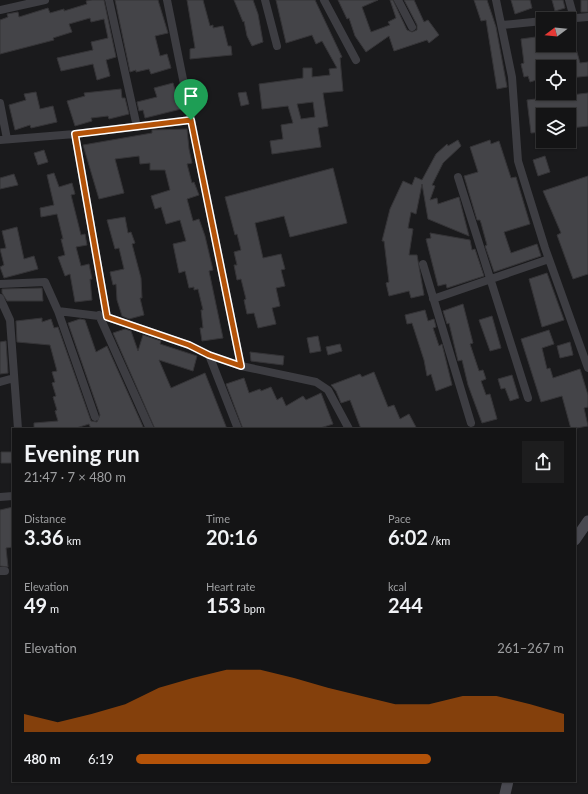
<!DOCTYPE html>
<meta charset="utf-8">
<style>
body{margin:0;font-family:Lato,sans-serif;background:#1d1d1e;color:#f1f3f6;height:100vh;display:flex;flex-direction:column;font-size:15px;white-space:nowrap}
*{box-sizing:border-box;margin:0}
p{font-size:13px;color:#9d9ea0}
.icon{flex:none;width:22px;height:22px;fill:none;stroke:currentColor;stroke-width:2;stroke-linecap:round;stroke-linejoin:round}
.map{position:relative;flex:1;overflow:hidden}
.details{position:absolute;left:12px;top:428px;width:564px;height:354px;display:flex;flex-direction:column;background:#141415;border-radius:0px;box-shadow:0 1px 3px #0004,0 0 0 1px #333334}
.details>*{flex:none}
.needle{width:26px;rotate:254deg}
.fabs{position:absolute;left:536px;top:12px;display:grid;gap:8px}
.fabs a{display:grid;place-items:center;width:40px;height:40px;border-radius:0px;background:#141415;box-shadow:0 1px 3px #0004,0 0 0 1px #333334;font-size:20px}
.pin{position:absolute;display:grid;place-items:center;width:34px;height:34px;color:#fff;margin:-41px -17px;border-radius:50% 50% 50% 0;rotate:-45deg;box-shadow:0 0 4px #0007}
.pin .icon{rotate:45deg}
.round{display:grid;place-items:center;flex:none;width:42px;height:42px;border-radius:0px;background:#1d1d1e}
.summary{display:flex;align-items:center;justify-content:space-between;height:68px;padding:0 12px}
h1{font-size:22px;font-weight:700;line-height:30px}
.stats{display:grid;grid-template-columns:repeat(3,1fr);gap:6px;height:68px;padding:4px 12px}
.stats div{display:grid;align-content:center}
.stats b{font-size:20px;font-weight:700}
.stats small{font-size:11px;font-weight:400}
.stats p{font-size:11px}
.chart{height:112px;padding:8px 12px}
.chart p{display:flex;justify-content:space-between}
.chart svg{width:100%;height:72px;margin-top:4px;fill:#b45309;opacity:.7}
ul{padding:0 12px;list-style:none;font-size:13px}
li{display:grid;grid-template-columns:64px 48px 1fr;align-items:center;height:30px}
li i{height:10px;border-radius:5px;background:#b45309}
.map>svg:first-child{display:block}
.building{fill:#444448;stroke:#353437;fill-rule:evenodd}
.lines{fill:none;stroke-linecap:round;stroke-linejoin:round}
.street{stroke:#3d3d42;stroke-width:8}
.secondary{stroke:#494950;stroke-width:11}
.route-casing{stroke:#fff;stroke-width:8}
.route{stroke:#b45309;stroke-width:5}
</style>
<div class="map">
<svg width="588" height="794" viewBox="0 0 588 794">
<rect width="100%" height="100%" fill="#1a1a1c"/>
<path class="building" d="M92,0H104L116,57L106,60L110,76L97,80L93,64L61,71L57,58L93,50L91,42L108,38L104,19L91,22L90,18L69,24L72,32L53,38L54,40L0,54V20L8,17L7,14L18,12L19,17L48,8L50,13L64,9V11L87,4L86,1Z
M115,0H158L168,33L155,36L160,56L167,54L171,68L151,74L149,69L136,72V70L130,72Z
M187,0H203L210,26L213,25V28L223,26L228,46H231L232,55L190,59V49L195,48Z
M234,0H253L258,14L263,42L252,46L247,36L244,21L243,22Z
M276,0H315L342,57L340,58L343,91L323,93L328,126L318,128L321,147L272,154L270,141L283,139L281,125L293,123L288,106L262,109L259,84L303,78V68H312V77L330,75L329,69L337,68L322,41L316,44L312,35L286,43ZM313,102L315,117L301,119L297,104Z
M338,0H378L362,7L371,32L390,25L388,22L396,18L390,0H393L407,30L412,32L417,30V25L404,0H414L424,22L428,20L439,35L429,43L427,40L394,51L389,36L366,52L355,36L349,18L347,19Z
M474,0H487L496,27L507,87L497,89L486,20L481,21Z
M511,0H530L532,8L515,14Z
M552,0H563L565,8L555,11Z
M581,0H588V12H581Z
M543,36V45H575L580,63L588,62V76L569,78V67H543V78L530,82L528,76L524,77L521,64L524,63L521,39Z
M173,83L176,93L178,92L181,109L145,118L143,110L139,111L137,102L157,97L154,88Z
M121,89L122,98H125L129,114L109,119L108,116L91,118L92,121L75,126L67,101L85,96L84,93Z
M36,92L40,109L53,106L57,122L31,128L30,125L15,130L9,105L26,100L24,94Z
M246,92L249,104L241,106L238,93Z
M588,93V126L571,128L569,109L553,110V115H543V132L531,133L527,100Z
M187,129L189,149L192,163L187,164L192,183L194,182L199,195L187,199L193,221L199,219L205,236L213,270L209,271L223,338L202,341L200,328H203L201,310H203L198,289L194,290V287L189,288L185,271L179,273L173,244L186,241L180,220L166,224L161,207L155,209L151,196L170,190L165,170H150V163L140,164L139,156L115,159L124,193L99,199L83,145L152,133V130Z
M458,140L461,146L443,163L432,185L435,186L430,200L437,198L438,204L459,197L469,236L428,219L422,184L416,214L411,212L408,228L413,229L409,255H417L424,295L411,298L409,291L389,296L386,283L389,282L384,241H382L390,209L403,181L412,185L415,177L422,180L436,154L447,144L448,146Z
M490,140L491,144L499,141L511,178L516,177L530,224L504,232L511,253L537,244L541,256L494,272L485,246L487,245L481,223L480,220H477L464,176L478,172L470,147Z
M44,150L48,162L38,165L34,153Z
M545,156L550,172L538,176L533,160Z
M333,168L347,223L290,237L284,216L255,223L263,258L281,254L285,269L281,270L285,286L276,288L280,306L272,308L276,324L258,328L254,313L247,314L244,300L246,299L241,279L237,280L234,265H237L234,252L241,250L237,234L235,235L225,197Z
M54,173L59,187L72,183L75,194L71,195L81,235L85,234L87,245L76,247L81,266L89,264L92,279H90L92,300L75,302L70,274L65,276L58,257L65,255L61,239H63L57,214L41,217L40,208L54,205L47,175Z
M14,174L18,185L0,189V178Z
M588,176V274L573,279L557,235L561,233L543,191Z
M125,217L128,233L131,232L135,243L132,244L141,278L142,298H140L144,315L129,319L122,316L117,300L116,284L113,285L110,272L124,269L119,248L115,249L107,220Z
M17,227L24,259L34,256L38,269L4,278L0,267L4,265L0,249L6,248L2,231Z
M430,233L470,240L472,250L475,249L484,276L447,288L446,284L438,286L426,239L431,238Z
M547,273L564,320L542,327L529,279Z
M42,288L43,301H7L2,293V289Z
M463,304L473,343L470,344L479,371L483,370L486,379L481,381L486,395L490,394L497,419L482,423L468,385L462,360L458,361L449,323L447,324L443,311Z
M425,310L428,321L434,319L436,327L433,328L439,346L442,344L452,385L436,391L431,374L427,376L424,360L412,323L407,324L405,315Z
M492,316L501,348L490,351L479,320Z
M42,318V322L51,319L54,328L58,327L91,421L97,422L100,415L68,323L80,319L85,320L96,352L107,346L144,429H91L89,424L73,429H34V423L58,421L55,411L57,410L53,397L56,396L52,383L55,382L52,372L57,371L50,345L17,342L16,321Z
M125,329L131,331L138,351L143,335L161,341L160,344L197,356L193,371L159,360L171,388L205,373L227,429H155L113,333Z
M549,330L554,344L542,348L547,369L550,368L553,378L580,369L588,395V407L584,408L588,426L571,429L562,396L541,402L521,339Z
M318,336L321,351L310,353L307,338Z
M6,341L8,373L0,374V342Z
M570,342L573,355L560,358L557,346Z
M340,344L342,351L328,355L326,347Z
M250,352L284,356L283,365L251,361Z
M374,372L388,407L394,405L400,419L409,414L417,429H361L350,400L341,403L336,391L331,385L360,374L362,377Z
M512,375L519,398L510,401L505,388L501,389L498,379Z
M244,378L249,393L260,389L261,391L271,387L277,400L282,397L286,406L303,396L306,400L321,393L333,424L317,429H243L226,384Z
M1,452H13V463H1Z
M13,507V547L6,548L8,567L0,566V510Z"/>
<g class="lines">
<path class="street" d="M109,0L137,127
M167,0L241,366
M265,0L277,46
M324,0L356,60
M398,0L412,27
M496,0L512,77L518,161L545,248L588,368
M569,0L574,18
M0,10L45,0
M564,19L588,17
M502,25L543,21
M0,103L7,139
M75,134L107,317
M0,140L75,134L191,120
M458,177L528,398
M423,264L471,423
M0,284L45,282L58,311L107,317L189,345L209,355L241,366L316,382L328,390L349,429
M0,298L10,320L18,429
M433,299L549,259
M58,311L95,417
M99,315L150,429
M209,355L238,429
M0,382L14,378
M0,497L13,496
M0,571H5"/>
<path class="secondary" d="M575,540L588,521
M505,794L508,781"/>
</g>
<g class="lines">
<g class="route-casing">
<path id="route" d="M191,120L241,366L209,355L189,345L107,317L75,134Z"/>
</g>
<use href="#route" class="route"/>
</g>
</svg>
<div class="fabs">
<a><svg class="needle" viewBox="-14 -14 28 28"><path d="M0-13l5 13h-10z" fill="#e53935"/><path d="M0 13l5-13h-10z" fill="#9d9ea0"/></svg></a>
<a><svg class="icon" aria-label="locate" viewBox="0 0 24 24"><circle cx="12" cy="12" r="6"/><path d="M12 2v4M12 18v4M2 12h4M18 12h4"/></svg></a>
<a><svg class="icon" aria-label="layers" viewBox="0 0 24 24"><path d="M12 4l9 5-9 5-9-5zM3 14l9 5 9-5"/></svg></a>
</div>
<div class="pin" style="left:191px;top:120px;background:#1e9e55"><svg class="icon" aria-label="arrive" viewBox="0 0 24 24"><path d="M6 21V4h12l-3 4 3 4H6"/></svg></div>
<section class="details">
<div class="summary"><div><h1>Evening run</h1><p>21:47 · 7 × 480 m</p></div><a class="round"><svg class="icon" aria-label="share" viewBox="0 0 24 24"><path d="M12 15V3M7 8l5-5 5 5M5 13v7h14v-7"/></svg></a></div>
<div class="stats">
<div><p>Distance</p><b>3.36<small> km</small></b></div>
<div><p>Time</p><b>20:16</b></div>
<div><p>Pace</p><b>6:02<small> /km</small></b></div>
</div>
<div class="stats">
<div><p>Elevation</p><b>49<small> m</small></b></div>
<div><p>Heart rate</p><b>153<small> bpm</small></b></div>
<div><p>kcal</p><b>244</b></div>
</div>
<div class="chart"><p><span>Elevation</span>261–267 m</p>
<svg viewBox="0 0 160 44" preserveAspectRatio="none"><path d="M0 44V33L10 38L20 33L30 27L40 17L50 11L60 6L70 6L80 11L90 17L100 22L110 27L120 27L130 22L140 22L150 27L160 33V44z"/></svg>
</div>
<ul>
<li><b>480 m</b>6:19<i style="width:69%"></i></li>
</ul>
</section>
</div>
